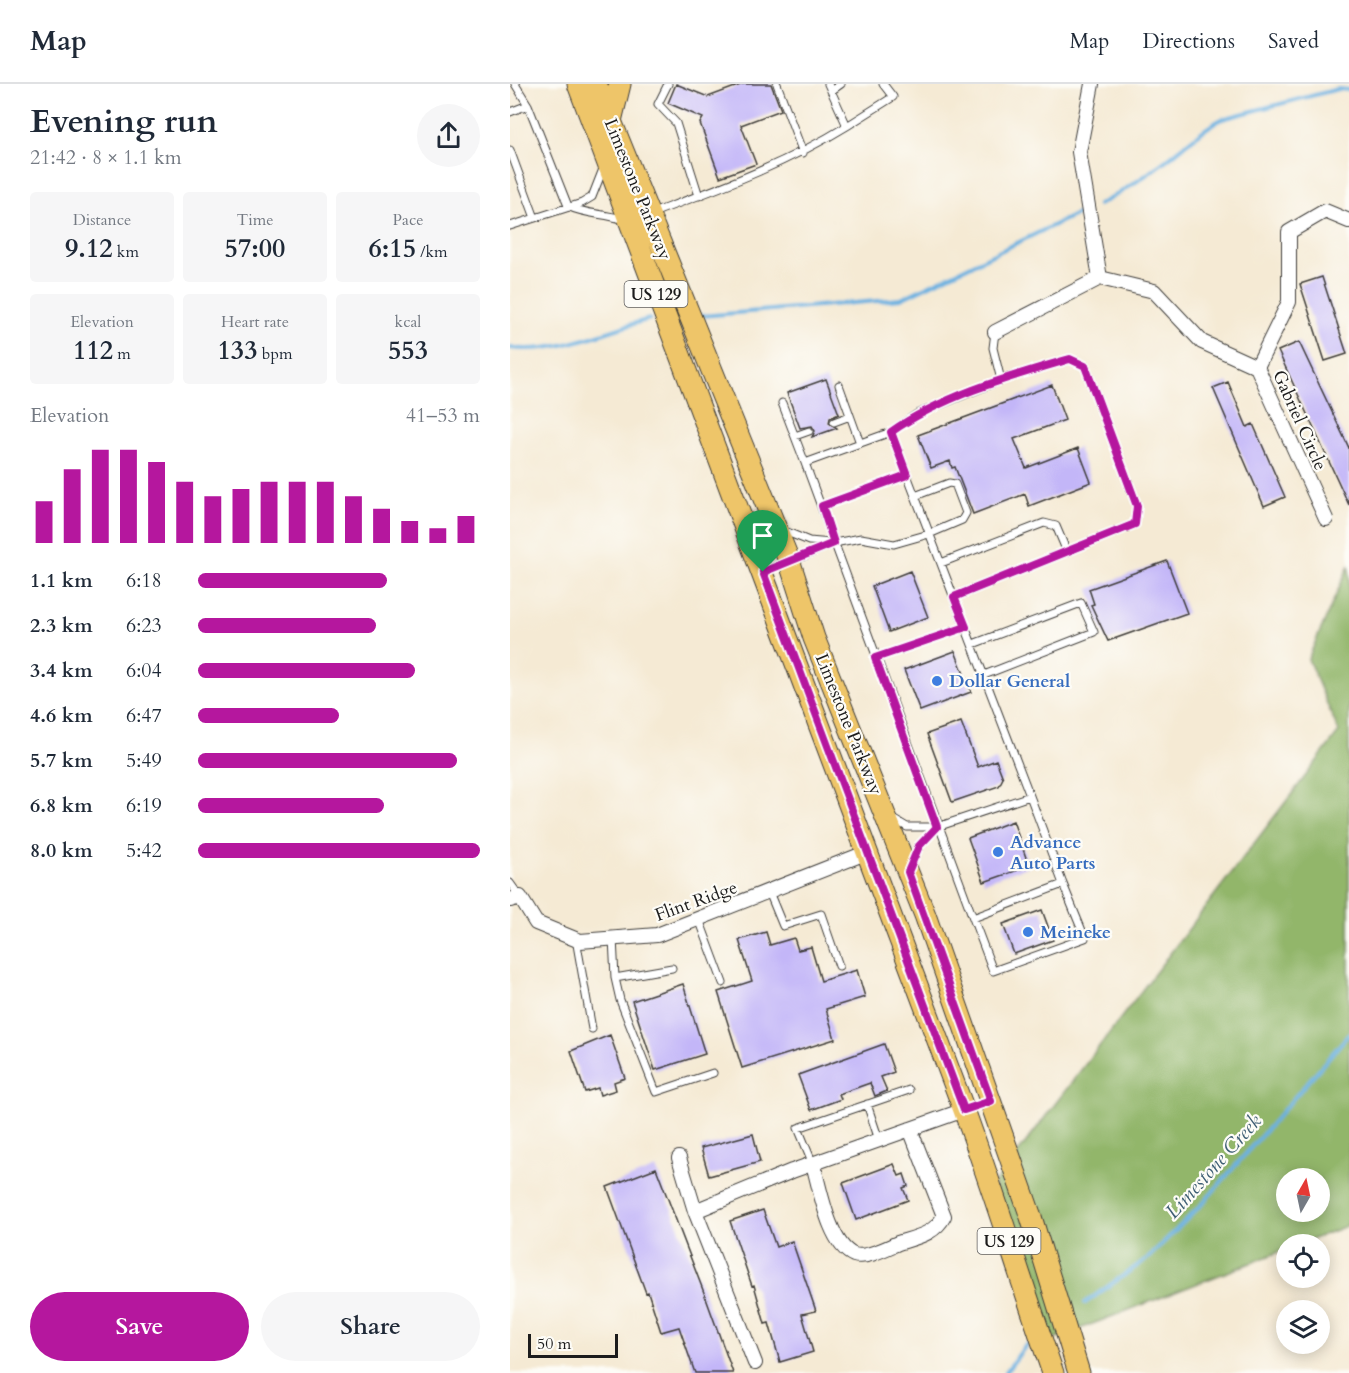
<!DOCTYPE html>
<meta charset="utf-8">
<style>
body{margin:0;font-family:Cardo,serif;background:#f6f6f7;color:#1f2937;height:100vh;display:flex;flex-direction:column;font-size:22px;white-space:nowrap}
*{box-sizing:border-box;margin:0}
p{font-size:20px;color:#747a83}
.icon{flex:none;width:33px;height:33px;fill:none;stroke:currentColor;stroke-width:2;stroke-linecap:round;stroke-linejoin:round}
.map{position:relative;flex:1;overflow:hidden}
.drawer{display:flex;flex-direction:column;background:#fff;width:510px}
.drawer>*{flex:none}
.needle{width:39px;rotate:9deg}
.tools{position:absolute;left:766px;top:1084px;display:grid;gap:12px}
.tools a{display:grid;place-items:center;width:54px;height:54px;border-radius:50%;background:#fff;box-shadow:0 3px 15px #0003;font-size:30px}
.scale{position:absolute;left:18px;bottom:15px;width:90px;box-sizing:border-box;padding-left:6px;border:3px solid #1c1c1c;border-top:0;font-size:16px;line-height:21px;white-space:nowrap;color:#1c1c1c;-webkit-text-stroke:4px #fdfcf7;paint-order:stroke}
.pin{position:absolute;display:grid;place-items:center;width:51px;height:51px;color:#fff;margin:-62px -26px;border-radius:50% 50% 50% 0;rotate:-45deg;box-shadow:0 0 6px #0007}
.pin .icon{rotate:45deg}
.round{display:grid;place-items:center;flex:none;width:63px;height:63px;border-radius:32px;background:#f6f6f7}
.summary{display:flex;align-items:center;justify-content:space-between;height:102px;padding:0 30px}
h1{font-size:33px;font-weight:700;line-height:45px}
.figures{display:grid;grid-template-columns:repeat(3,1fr);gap:9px;height:102px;padding:6px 30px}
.figures div{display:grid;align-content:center;border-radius:6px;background:#f6f6f7;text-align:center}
.figures b{font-size:26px;font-weight:700}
.figures small{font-size:16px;font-weight:400}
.figures p{font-size:16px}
.chart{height:168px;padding:12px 30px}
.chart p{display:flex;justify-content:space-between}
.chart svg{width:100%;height:108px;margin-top:6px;stroke:#b5179e;stroke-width:6}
.button{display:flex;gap:12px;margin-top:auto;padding:12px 30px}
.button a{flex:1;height:69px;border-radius:36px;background:#b5179e;color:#fff;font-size:24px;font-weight:700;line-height:69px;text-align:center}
.button a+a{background:#f6f6f7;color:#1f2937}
ul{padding:0 30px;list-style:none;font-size:20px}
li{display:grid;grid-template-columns:96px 72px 1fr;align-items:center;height:45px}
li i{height:15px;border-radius:8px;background:#b5179e}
header{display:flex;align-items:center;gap:36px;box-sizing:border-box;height:84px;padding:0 30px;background:#fff;border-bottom:2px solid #e0e1e3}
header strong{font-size:28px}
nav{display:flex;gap:33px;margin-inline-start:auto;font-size:21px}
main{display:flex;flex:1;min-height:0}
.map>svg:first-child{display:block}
.forest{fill:#92b66b;stroke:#576944;stroke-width:1.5;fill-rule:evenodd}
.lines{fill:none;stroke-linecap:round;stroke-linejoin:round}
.stream{stroke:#6ab1e1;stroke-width:4}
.building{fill:#c3b6f8}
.lane-casing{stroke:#3d3b38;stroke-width:9}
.street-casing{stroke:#3d3b38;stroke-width:16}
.primary-casing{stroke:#3d3b38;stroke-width:23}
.lane{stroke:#fff;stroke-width:7}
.street{stroke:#fff;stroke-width:14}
.primary{stroke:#eec569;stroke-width:21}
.route-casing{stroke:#fff;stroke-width:12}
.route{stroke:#b5179e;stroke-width:8}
.shop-dot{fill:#3f7fe0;stroke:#fdfcf7;stroke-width:2}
.labels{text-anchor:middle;stroke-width:4.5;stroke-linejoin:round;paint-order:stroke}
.shield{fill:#fdfcf7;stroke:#605f5e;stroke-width:1.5}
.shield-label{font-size:16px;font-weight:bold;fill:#1c1c1c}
.street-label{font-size:18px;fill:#1c1c1c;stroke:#fdfcf7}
.shop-label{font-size:18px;font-weight:bold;fill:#366cbe;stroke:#fdfcf7;text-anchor:start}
.water-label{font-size:20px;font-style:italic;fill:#3f5f75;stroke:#fdfcf7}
</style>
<header>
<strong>Map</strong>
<nav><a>Map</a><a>Directions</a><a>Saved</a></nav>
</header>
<main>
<section class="drawer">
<div class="summary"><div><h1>Evening run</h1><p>21:42 · 8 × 1.1 km</p></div><a class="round"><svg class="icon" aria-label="share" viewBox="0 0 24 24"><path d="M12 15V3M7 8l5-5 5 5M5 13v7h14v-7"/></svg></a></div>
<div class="figures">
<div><p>Distance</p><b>9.12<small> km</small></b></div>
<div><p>Time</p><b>57:00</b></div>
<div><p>Pace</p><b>6:15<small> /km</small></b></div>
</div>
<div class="figures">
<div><p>Elevation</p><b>112<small> m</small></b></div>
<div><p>Heart rate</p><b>133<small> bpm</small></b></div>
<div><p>kcal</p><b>553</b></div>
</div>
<div class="chart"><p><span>Elevation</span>41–53 m</p>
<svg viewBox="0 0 160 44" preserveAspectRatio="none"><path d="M5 44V27M15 44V14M25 44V6M35 44V6M45 44V11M55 44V19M65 44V25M75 44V22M85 44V19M95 44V19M105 44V19M115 44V25M125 44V30M135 44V35M145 44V38M155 44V33"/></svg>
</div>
<ul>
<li><b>1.1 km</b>6:18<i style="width:67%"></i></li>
<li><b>2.3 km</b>6:23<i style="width:63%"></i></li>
<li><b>3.4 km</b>6:04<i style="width:77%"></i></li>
<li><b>4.6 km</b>6:47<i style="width:50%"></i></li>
<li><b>5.7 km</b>5:49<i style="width:92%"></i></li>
<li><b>6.8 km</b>6:19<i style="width:66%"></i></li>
<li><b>8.0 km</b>5:42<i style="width:100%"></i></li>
</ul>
<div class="button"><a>Save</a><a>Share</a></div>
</section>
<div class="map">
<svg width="839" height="1289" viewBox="0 0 839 1289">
<rect width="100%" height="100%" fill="#fdfcf7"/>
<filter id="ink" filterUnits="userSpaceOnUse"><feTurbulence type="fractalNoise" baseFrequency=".0167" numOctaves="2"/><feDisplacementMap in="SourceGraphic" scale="12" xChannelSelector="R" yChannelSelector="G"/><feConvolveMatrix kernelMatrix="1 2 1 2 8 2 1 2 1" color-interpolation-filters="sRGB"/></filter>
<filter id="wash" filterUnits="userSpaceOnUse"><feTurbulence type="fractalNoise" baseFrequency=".008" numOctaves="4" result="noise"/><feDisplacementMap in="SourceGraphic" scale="24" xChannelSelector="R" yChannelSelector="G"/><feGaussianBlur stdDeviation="1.35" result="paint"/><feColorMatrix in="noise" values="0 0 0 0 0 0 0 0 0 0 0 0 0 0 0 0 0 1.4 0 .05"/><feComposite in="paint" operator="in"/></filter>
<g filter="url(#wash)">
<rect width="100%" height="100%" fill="#f5ead4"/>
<path class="forest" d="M839,481V1141L788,1161H777V1165L541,1256L484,1100L829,648L798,575ZM777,1095H810V1128H777Z"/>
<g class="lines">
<path class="stream" d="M588,121C612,109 634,93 655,77C675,62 690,46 712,35L828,5L839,6
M191,232L391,215L569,129
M0,264C49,270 94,247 140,235
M575,1219L638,1174L694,1118L839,950
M495,1289L517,1260"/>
</g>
<g id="blocks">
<path class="building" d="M166,0L198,13L233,0H261L271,26L231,41L246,80L210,93L190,39L193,34L158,19Z
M812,193L837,270L815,277L790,200Z
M789,258L839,364V421L768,267Z
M316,295L329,330L320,334L319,339L327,344L302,353L305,347L302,342L290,344L277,309Z
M718,298L737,343L743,340L775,413L754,422L703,304Z
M542,301L555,336L504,355L516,384L568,364L581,398L519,422L515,410L463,430L445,383L442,384L440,377L421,384L408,351Z
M657,477L677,529L598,557L581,521L584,520L579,505Z
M400,487L418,533L379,548L362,502Z
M445,567L461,608L410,627L394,586Z
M451,638L468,683L486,676L493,694L489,702L442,718L417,650Z
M503,737L519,782L474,798L458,754Z
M532,826L543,856L504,870L493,840Z
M256,848L260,861L284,854L288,866L301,863L311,897L347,886L355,913L316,925L325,955L232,984L208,908L242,897L229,856Z
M173,900L195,970L145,986L122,917Z
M100,951L115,994L104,998L106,1006L90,1011L88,1004L75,1008L61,967Z
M374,960L384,988L371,993L377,1007L365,1012L360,999L329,1010L331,1015L301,1026L288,991Z
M243,1050L250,1078L199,1092L191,1064Z
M384,1080L389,1092L394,1090L398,1102L393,1104L398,1116L346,1136L333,1099Z
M146,1084L193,1206L223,1289H185L169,1243L151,1248L138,1208L136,1209L97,1103Z
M253,1126L266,1163L282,1157L306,1227L292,1230L303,1268L270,1278L259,1239L255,1240L244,1201L242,1202L220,1137Z"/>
</g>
</g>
<g filter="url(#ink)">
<use href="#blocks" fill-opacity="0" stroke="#3d3b38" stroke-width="1.5"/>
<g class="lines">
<g class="lane-casing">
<path id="lane" d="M5,0L18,21
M158,0L148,20L166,39L189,112
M267,0L293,69
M321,7L331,0
M0,28L18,21L58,122C75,131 96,129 114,136
M337,42L383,13L373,0
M0,66L25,134
M140,130C209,104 274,81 337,42L318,0
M0,142L72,119L82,113L93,85
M485,248L483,264L491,296
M329,301L350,359
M272,319L295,379
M324,338L340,332
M285,352L299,347
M312,422L397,391L381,348
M272,446L299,457L321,459
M283,477L324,459L351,454L384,460L419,450L452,436L456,429L445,400L439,399L405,412
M431,479L534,439L546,442L557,468
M444,513L625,440L627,422L575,282L560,275L491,296L407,330L381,348L295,379L463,834L553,800L520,712
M463,560L571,519L584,548L474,591
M365,574L456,543
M382,734L397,743H427L520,712L397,391
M400,783L409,762L427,743
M0,799L10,813
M259,808L273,842L311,830L329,882
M463,834L483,887L575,854L553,800
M189,835L213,899
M103,854L105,894L110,916L146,1008L203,989
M66,855L82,945
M105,894L162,884
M357,1020L369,1056
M303,1080L288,1044L399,1006"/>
</g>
<g class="street-casing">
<path id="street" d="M582,0L569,68L590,194
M590,194L644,207L692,258L747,283L816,435
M485,248L590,194
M747,283L779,218V148L815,127L839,137
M0,816L10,813L26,839L70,857L147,851L358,768
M169,1074L185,1127L245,1279
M303,1080C310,1104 319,1161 344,1171C356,1175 376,1164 388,1159C407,1153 425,1150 434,1132L400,1045
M185,1127L282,1087L454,1026"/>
</g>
<g class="primary-casing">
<path id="primary" d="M68,0L454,1026C486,1113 512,1201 543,1289
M86,0L280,479L304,554L415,831L521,1133L569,1289
M101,37L110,0"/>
</g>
<use href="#lane" class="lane"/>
<use href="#street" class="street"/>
<use href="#primary" class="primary"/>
</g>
</g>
<g class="lines" filter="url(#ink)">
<g class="route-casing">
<path id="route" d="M560,275L575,282L627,422L625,440L444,513L456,543L365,574L427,743L409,762L398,788L481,1017L454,1026L253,488L324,459L312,422L397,391L381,348C434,311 499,293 560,275Z"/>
</g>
<use href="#route" class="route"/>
</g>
<g class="shop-dot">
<circle cx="427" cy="597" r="6"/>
<circle cx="488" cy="768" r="6"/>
<circle cx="518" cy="848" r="6"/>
</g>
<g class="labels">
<g class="shield">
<rect x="114.5" y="197" width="63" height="26" rx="4.5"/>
<rect x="467.5" y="1144" width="63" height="26" rx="4.5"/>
</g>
<g class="shield-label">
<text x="146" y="216">US 129</text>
<text x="499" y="1163">US 129</text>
</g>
<g class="street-label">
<text transform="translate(128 105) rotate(68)" y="6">Limestone Parkway</text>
<text transform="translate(790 336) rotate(66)" y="6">Gabriel Circle</text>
<text transform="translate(339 640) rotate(68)" y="6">Limestone Parkway</text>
<text transform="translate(186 817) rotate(-20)" y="6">Flint Ridge</text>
</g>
<g class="shop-label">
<text x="439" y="603">Dollar General</text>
<text x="500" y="764">Advance<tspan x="500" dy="21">Auto Parts</tspan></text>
<text x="530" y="854">Meineke</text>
</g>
<g class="water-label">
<text transform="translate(703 1082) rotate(-48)" y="7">Limestone Creek</text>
</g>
</g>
</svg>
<div class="tools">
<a><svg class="needle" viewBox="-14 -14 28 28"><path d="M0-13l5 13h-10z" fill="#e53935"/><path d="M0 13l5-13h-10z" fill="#747a83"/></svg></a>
<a><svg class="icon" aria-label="locate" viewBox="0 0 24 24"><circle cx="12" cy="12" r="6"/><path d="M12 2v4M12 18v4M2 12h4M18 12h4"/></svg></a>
<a><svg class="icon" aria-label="layers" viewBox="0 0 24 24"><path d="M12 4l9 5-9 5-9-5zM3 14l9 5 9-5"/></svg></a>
</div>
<div class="scale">50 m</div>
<div class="pin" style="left:253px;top:488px;background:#1e9e55"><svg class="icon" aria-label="arrive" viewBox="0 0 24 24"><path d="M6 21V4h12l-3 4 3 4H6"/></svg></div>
</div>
</main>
